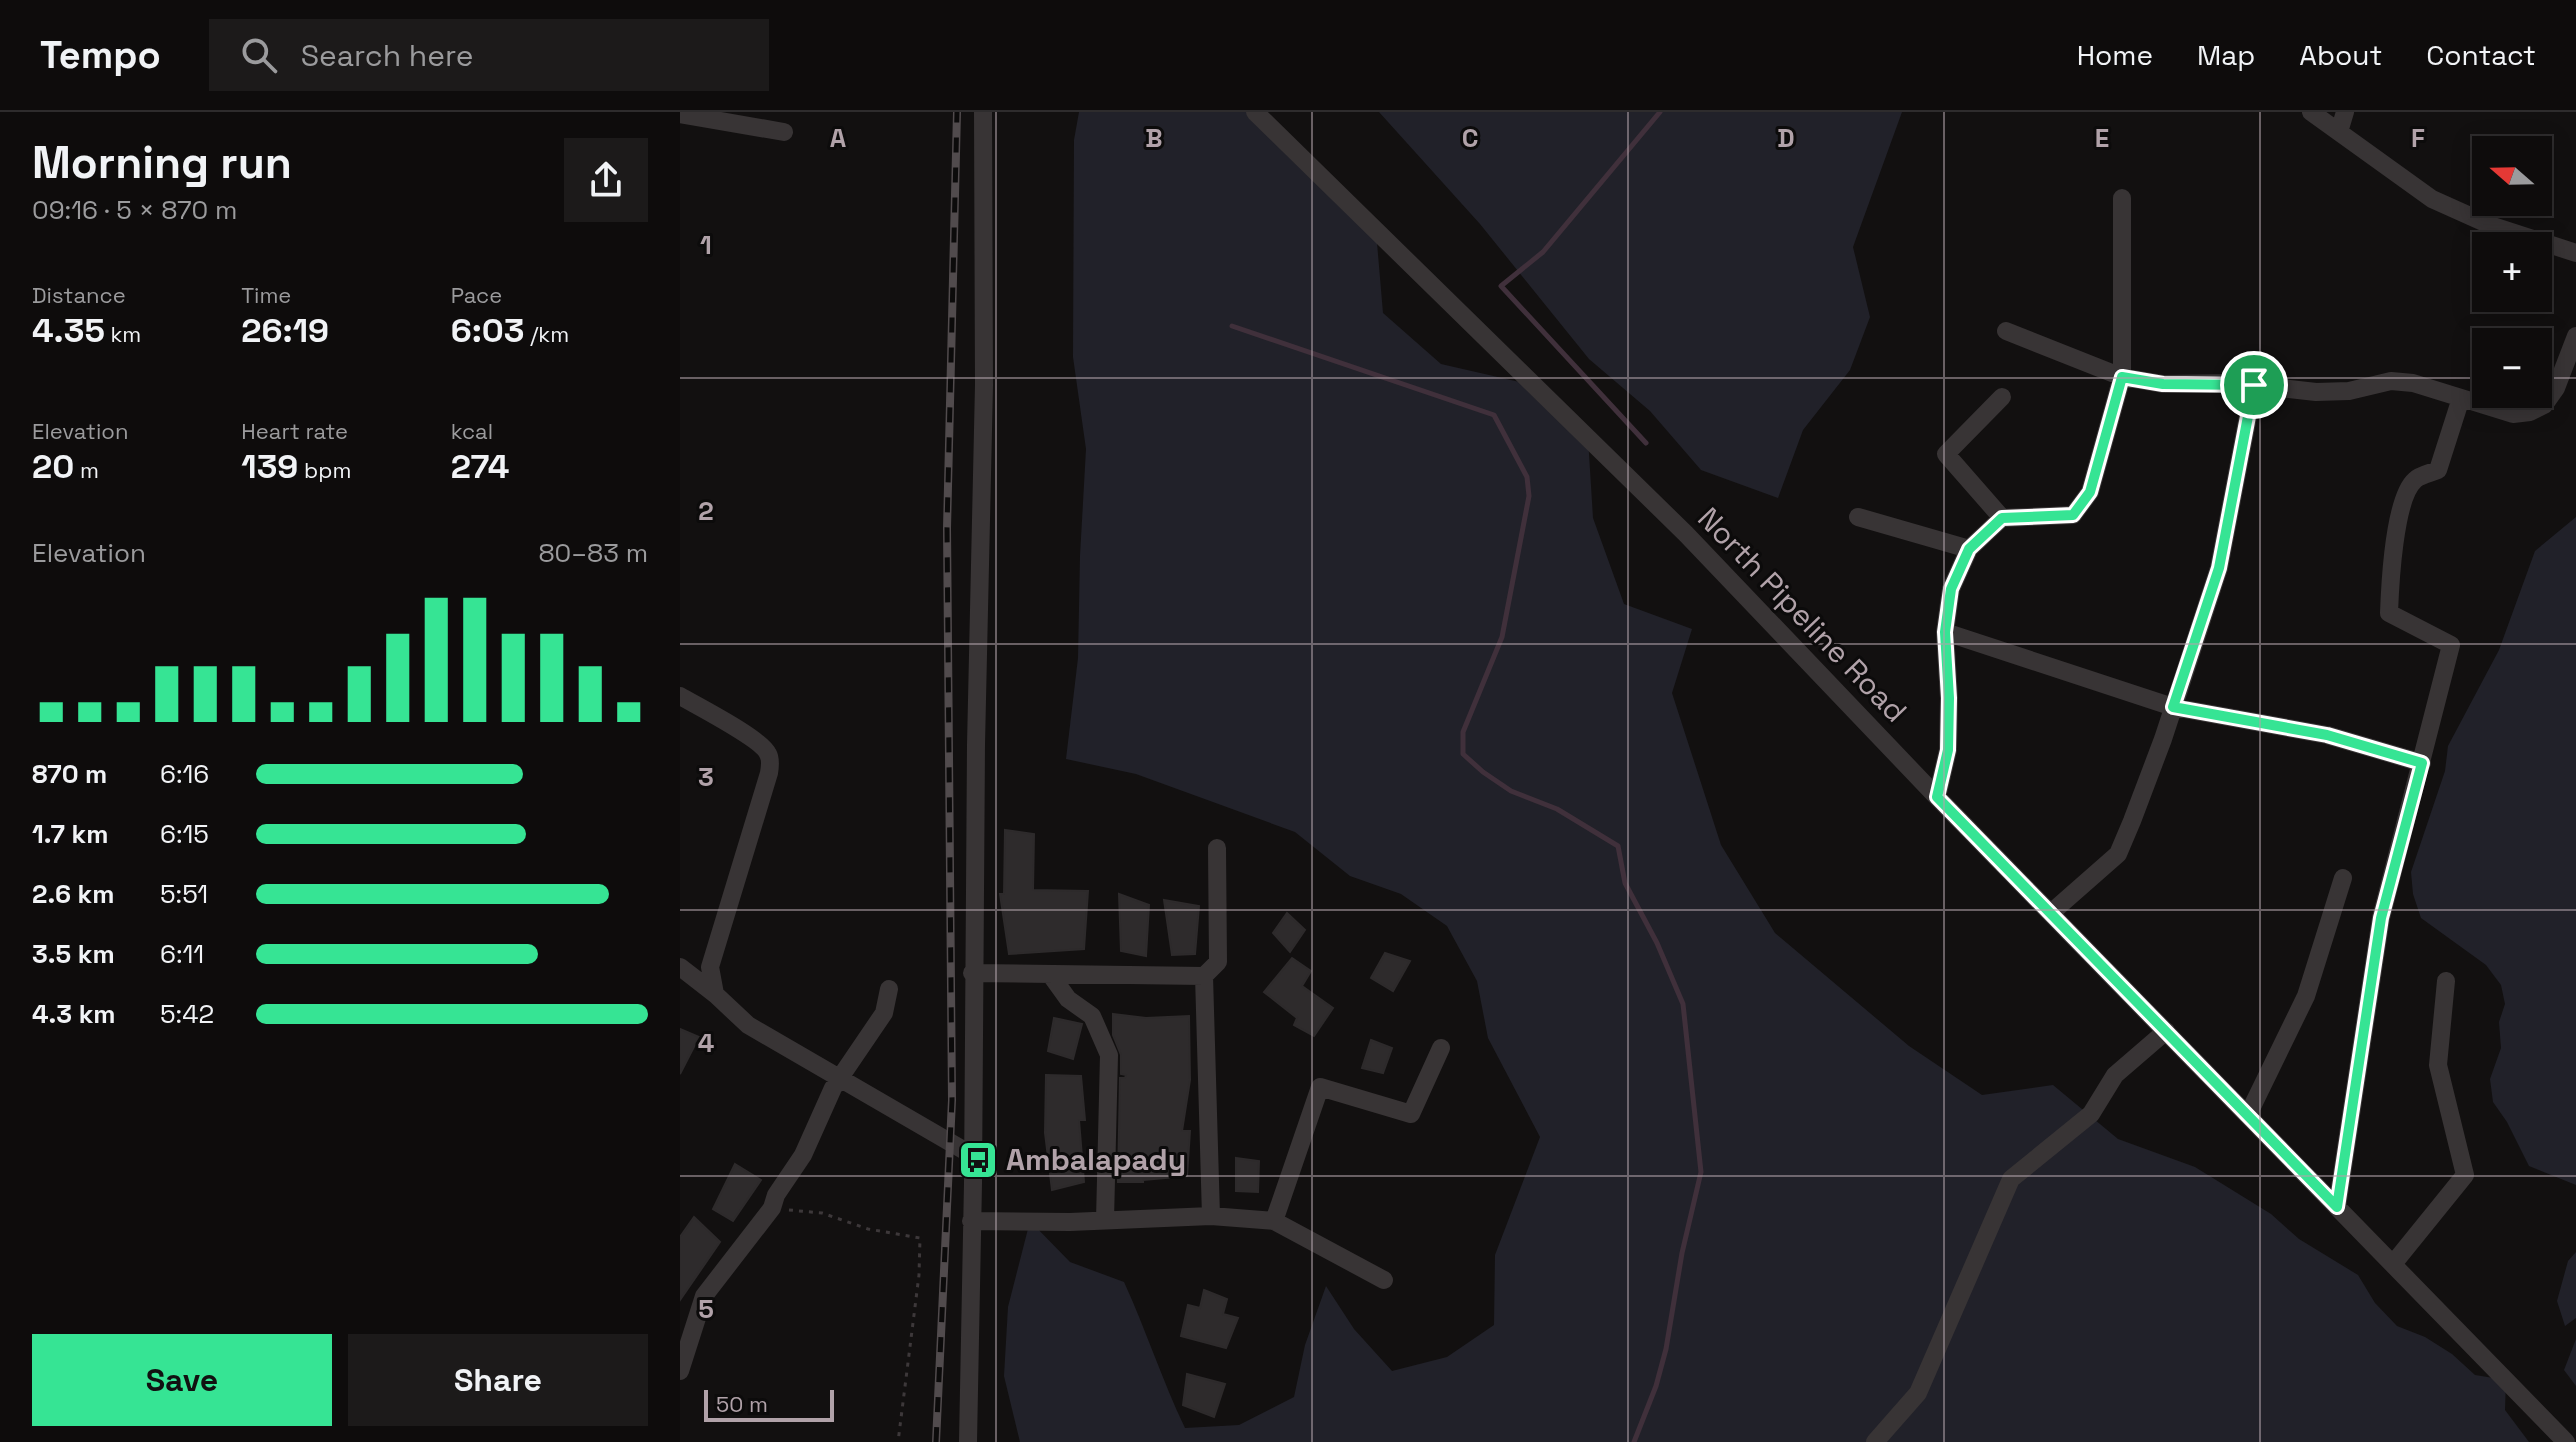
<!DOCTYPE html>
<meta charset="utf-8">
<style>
body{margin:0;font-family:"Space Grotesk",sans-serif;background:#1c1a1a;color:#f1f3f6;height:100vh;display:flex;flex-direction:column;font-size:30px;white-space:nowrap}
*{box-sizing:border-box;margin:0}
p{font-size:26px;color:#9b9b9d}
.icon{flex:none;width:44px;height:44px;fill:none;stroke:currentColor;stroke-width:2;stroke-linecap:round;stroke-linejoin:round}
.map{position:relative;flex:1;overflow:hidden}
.sheet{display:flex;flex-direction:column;background:#0e0c0c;width:680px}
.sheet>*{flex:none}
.needle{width:52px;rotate:290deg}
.buttons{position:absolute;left:1792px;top:24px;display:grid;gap:16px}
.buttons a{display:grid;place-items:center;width:80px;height:80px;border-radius:0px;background:#0e0c0c;box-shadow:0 4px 20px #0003,0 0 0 2px #2e2c2d;font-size:40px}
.scale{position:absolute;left:24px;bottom:20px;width:130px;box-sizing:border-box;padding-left:8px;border:4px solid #b1a2a9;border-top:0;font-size:22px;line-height:28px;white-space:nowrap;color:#b1a2a9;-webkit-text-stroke:6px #0c0b0b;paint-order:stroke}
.pin{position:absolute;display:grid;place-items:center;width:68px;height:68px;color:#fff;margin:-34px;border:4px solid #fff;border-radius:50%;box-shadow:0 2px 8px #0007}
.round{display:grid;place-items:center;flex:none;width:84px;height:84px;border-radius:0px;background:#1c1a1a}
.headline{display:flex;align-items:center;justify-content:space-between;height:136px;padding:0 32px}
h1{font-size:44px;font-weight:800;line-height:60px}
.metrics{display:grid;grid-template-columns:repeat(3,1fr);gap:12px;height:136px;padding:8px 32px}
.metrics div{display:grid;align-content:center}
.metrics b{font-size:34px;font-weight:800}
.metrics small{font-size:22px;font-weight:400}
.metrics p{font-size:22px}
.chart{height:224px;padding:16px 32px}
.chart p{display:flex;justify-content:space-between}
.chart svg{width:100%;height:144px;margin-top:8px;stroke:#36e494;stroke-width:6}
.cta{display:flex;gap:16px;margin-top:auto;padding:16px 32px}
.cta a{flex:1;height:92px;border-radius:0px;background:#36e494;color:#111;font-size:32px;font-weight:800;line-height:92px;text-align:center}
.cta a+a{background:#1c1a1a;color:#f1f3f6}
ul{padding:0 32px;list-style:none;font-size:26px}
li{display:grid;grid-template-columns:128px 96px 1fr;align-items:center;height:60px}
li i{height:20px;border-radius:10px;background:#36e494}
header{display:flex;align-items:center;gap:48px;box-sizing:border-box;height:112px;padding:0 40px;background:#0e0c0c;border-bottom:2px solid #2e2c2d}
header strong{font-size:38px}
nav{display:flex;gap:44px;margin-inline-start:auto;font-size:28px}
.search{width:560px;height:72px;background:#1c1a1a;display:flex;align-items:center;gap:20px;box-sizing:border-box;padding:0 28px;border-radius:0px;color:#9b9b9d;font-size:30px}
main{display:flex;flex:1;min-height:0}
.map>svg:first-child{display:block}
.green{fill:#212129}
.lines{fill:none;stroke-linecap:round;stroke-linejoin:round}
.stream{stroke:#40303b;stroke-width:5}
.building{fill:#2e2b2c;stroke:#2d2a2b;stroke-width:2}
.path{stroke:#3d383a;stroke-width:3;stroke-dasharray:4 6;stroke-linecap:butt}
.minor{stroke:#383435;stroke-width:18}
.rail-casing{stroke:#514b4d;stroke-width:8}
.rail{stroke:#0c0b0b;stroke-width:5;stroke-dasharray:15;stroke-linecap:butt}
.route-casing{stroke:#fff;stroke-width:16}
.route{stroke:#36e494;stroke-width:10}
.grid{fill:none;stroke:#b1a2a9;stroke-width:2;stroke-opacity:0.55}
.labels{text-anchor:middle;stroke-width:6;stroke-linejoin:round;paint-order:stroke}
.street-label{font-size:30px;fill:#b1a2a9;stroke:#0c0b0b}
.poi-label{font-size:30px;font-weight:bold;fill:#b1a2a9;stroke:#0c0b0b;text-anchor:start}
.grid-label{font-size:26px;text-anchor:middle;font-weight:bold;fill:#b1a2a9;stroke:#0c0b0b;stroke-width:6;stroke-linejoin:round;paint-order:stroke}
</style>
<header>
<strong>Tempo</strong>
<div class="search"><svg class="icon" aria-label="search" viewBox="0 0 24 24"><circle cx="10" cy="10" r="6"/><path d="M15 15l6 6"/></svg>Search here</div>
<nav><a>Home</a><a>Map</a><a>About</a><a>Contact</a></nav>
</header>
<main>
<section class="sheet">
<div class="headline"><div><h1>Morning run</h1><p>09:16 · 5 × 870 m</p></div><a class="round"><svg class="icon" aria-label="share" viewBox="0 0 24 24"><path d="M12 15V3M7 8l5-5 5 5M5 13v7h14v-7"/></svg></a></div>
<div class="metrics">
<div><p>Distance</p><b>4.35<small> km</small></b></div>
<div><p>Time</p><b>26:19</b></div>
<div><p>Pace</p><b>6:03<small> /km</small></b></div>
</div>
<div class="metrics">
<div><p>Elevation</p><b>20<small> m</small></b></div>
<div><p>Heart rate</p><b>139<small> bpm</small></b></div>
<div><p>kcal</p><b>274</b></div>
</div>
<div class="chart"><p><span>Elevation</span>80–83 m</p>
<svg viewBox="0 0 160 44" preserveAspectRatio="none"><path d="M5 44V38M15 44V38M25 44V38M35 44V27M45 44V27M55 44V27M65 44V38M75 44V38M85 44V27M95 44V17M105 44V6M115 44V6M125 44V17M135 44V17M145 44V27M155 44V38"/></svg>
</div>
<ul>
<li><b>870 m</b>6:16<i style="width:68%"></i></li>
<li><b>1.7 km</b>6:15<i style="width:69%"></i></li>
<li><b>2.6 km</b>5:51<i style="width:90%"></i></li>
<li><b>3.5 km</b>6:11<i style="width:72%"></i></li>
<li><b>4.3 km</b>5:42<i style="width:100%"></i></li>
</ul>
<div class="cta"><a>Save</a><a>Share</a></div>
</section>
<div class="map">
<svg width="1896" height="1330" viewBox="0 0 1896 1330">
<rect width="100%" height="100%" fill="#121010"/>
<path class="green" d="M399,0H575L696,119L703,201L761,252L853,273L908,326L913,406L944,492L1012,517L992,581L1041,733L1095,821L1229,934L1302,983L1373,973L1438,1027L1515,1055L1591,1102L1619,1127L1678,1163L1695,1191L1717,1214L1745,1225L1772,1242L1795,1263L1826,1268L1825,1298L1849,1330H340L324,1264L328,1195L350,1109L390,1150L444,1170C466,1218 482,1268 505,1316L559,1313L614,1285L625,1233L646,1174L674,1217L712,1259L767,1245L814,1213L815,1143L860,1025L808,926L797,869L767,814L721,782L670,764L615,720L456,662L386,647L398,546L400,444L406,337L393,245L394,28Z
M699,0H1222L1173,135L1190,205L1170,258L1123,318L1098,386L1021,358L970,299L909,247L800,112Z
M1896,405V1073L1849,1054L1827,1010L1813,990L1810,967L1821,936L1819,910L1825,892L1821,873L1806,853L1741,806L1733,782L1731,760L1765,659L1768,634L1819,538L1855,439Z
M1896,1140V1206L1885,1214L1877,1189L1888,1149Z
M1896,1227V1274L1884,1258Z"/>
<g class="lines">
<path class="stream" d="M552,214L814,303L847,365L849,384L822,525L783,620V642L803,660L831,679L877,697L938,734L945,771L977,831L1003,892L1021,1060L1002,1141L986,1237L976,1274L954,1330
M966,331L821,174L863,140L980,0"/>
</g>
<path class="building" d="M325,718L354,722L353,778L408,779L404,837L329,842L320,782H324Z
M439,782L469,793L466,844L441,839Z
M484,788L519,794L515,842L492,843Z
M607,801L625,818L610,840L593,821Z
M705,841L730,849L713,879L691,866Z
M612,846L631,859L622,874L653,896L634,924L614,913L617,906L584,880Z
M433,902L466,906L509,904L510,968L502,1019H510L507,1064L463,1068V1070H438L440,966H445L446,963L441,962V943L433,923Z
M374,906L402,912L393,947L368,939Z
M0,917L19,925L0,962Z
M691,928L712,936L703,961L682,956Z
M366,963L401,964L405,1008H399L404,1070L372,1078L365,1021Z
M556,1046L579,1049L578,1080L556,1079Z
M55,1052L81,1068L53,1109L33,1097Z
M14,1105L40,1130L0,1188V1125Z
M524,1178L547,1187L543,1202L558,1206L546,1236L501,1224L508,1193L520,1196Z
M507,1262L545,1272L534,1305L503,1293Z"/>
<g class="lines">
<path class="path" d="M109,1098L142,1101L188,1117L240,1126L239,1163L218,1330"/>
<path class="minor" d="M575,0L1006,422L1257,685L1886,1330
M1631,0L1752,87L1810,113L1896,141
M0,2L104,20
M1659,20L1665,0
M1326,219L1442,265L1483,272L1556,271L1636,280L1669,279L1711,269L1733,271L1833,302L1850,300L1864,293L1876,276L1896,224
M1322,285L1266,342L1322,406
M1178,405L1289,437
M1265,520L1493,595L1647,623L1742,651
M0,584C17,594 82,627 88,642C91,647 90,655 89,661L30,855L35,882L68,913L292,1043
M1257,685L1268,638L1269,586L1265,520L1271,477L1289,437L1322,406L1393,403L1410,380L1442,265V86
M1372,800L1438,742L1452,709L1483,627L1539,456L1574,273
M0,855L35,882
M292,861L524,864L538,850L537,736
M370,862L388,887L412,904L429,943L425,1108
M524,864L531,1104
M1568,1003L1626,884L1663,766
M1657,1095L1701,806L1771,533L1709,501C1710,474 1714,386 1735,368C1740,363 1751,361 1758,358L1781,286
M291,1109L390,1110L531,1104L594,1109L704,1168
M594,1109L640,975L731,1002L761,936
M1713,1152L1785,1063L1758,953L1766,869
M0,1259L24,1184L92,1096L96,1083L123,1043L153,976L204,901L209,877
M288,1330L293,1071L296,633L304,273L303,0
M1195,1330L1238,1281L1331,1067L1411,1002L1435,963L1486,919"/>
<g class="rail-casing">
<path id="rail" d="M256,1330L272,988L267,416L277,0"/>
</g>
<use href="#rail" class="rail"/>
</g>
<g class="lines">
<g class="route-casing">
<path id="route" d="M1442,265L1483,272L1574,273L1539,456L1493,595L1647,623L1742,651L1701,806L1657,1095L1257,685L1268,638L1269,586L1265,520L1271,477L1289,437L1322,406L1393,403L1410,380Z"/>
</g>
<use href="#route" class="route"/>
</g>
<path class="grid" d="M316,0V1330M632,0V1330M948,0V1330M1264,0V1330M1580,0V1330M0,266H1806M1858,266H1896M0,532H1896M0,798H1896M0,1064H1896"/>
<defs>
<g id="bus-square" transform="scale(2)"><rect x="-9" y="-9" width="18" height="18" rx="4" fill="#36e494" stroke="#0c0b0b"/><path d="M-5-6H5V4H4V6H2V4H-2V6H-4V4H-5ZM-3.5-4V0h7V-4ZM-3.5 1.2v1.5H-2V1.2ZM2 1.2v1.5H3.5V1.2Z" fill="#111"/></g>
</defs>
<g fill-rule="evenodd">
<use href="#bus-square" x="298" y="1048"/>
</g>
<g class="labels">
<g class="street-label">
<text transform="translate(1122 503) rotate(46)" y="10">North Pipeline Road</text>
</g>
<g class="poi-label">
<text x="326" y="1058">Ambalapady</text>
</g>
</g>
<g class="grid-label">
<text x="158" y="35">A</text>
<text x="474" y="35">B</text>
<text x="790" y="35">C</text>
<text x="1106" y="35">D</text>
<text x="1422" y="35">E</text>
<text x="1738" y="35">F</text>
<text x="26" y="142">1</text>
<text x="26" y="408">2</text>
<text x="26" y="674">3</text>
<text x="26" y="940">4</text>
<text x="26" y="1206">5</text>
</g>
</svg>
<div class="buttons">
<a><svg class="needle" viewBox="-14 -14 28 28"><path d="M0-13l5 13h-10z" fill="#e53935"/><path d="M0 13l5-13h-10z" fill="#9b9b9d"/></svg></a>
<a>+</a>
<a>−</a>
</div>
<div class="scale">50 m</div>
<div class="pin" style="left:1574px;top:273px;background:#1e9e55"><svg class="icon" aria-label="arrive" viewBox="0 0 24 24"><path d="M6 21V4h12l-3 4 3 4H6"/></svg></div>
</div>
</main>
